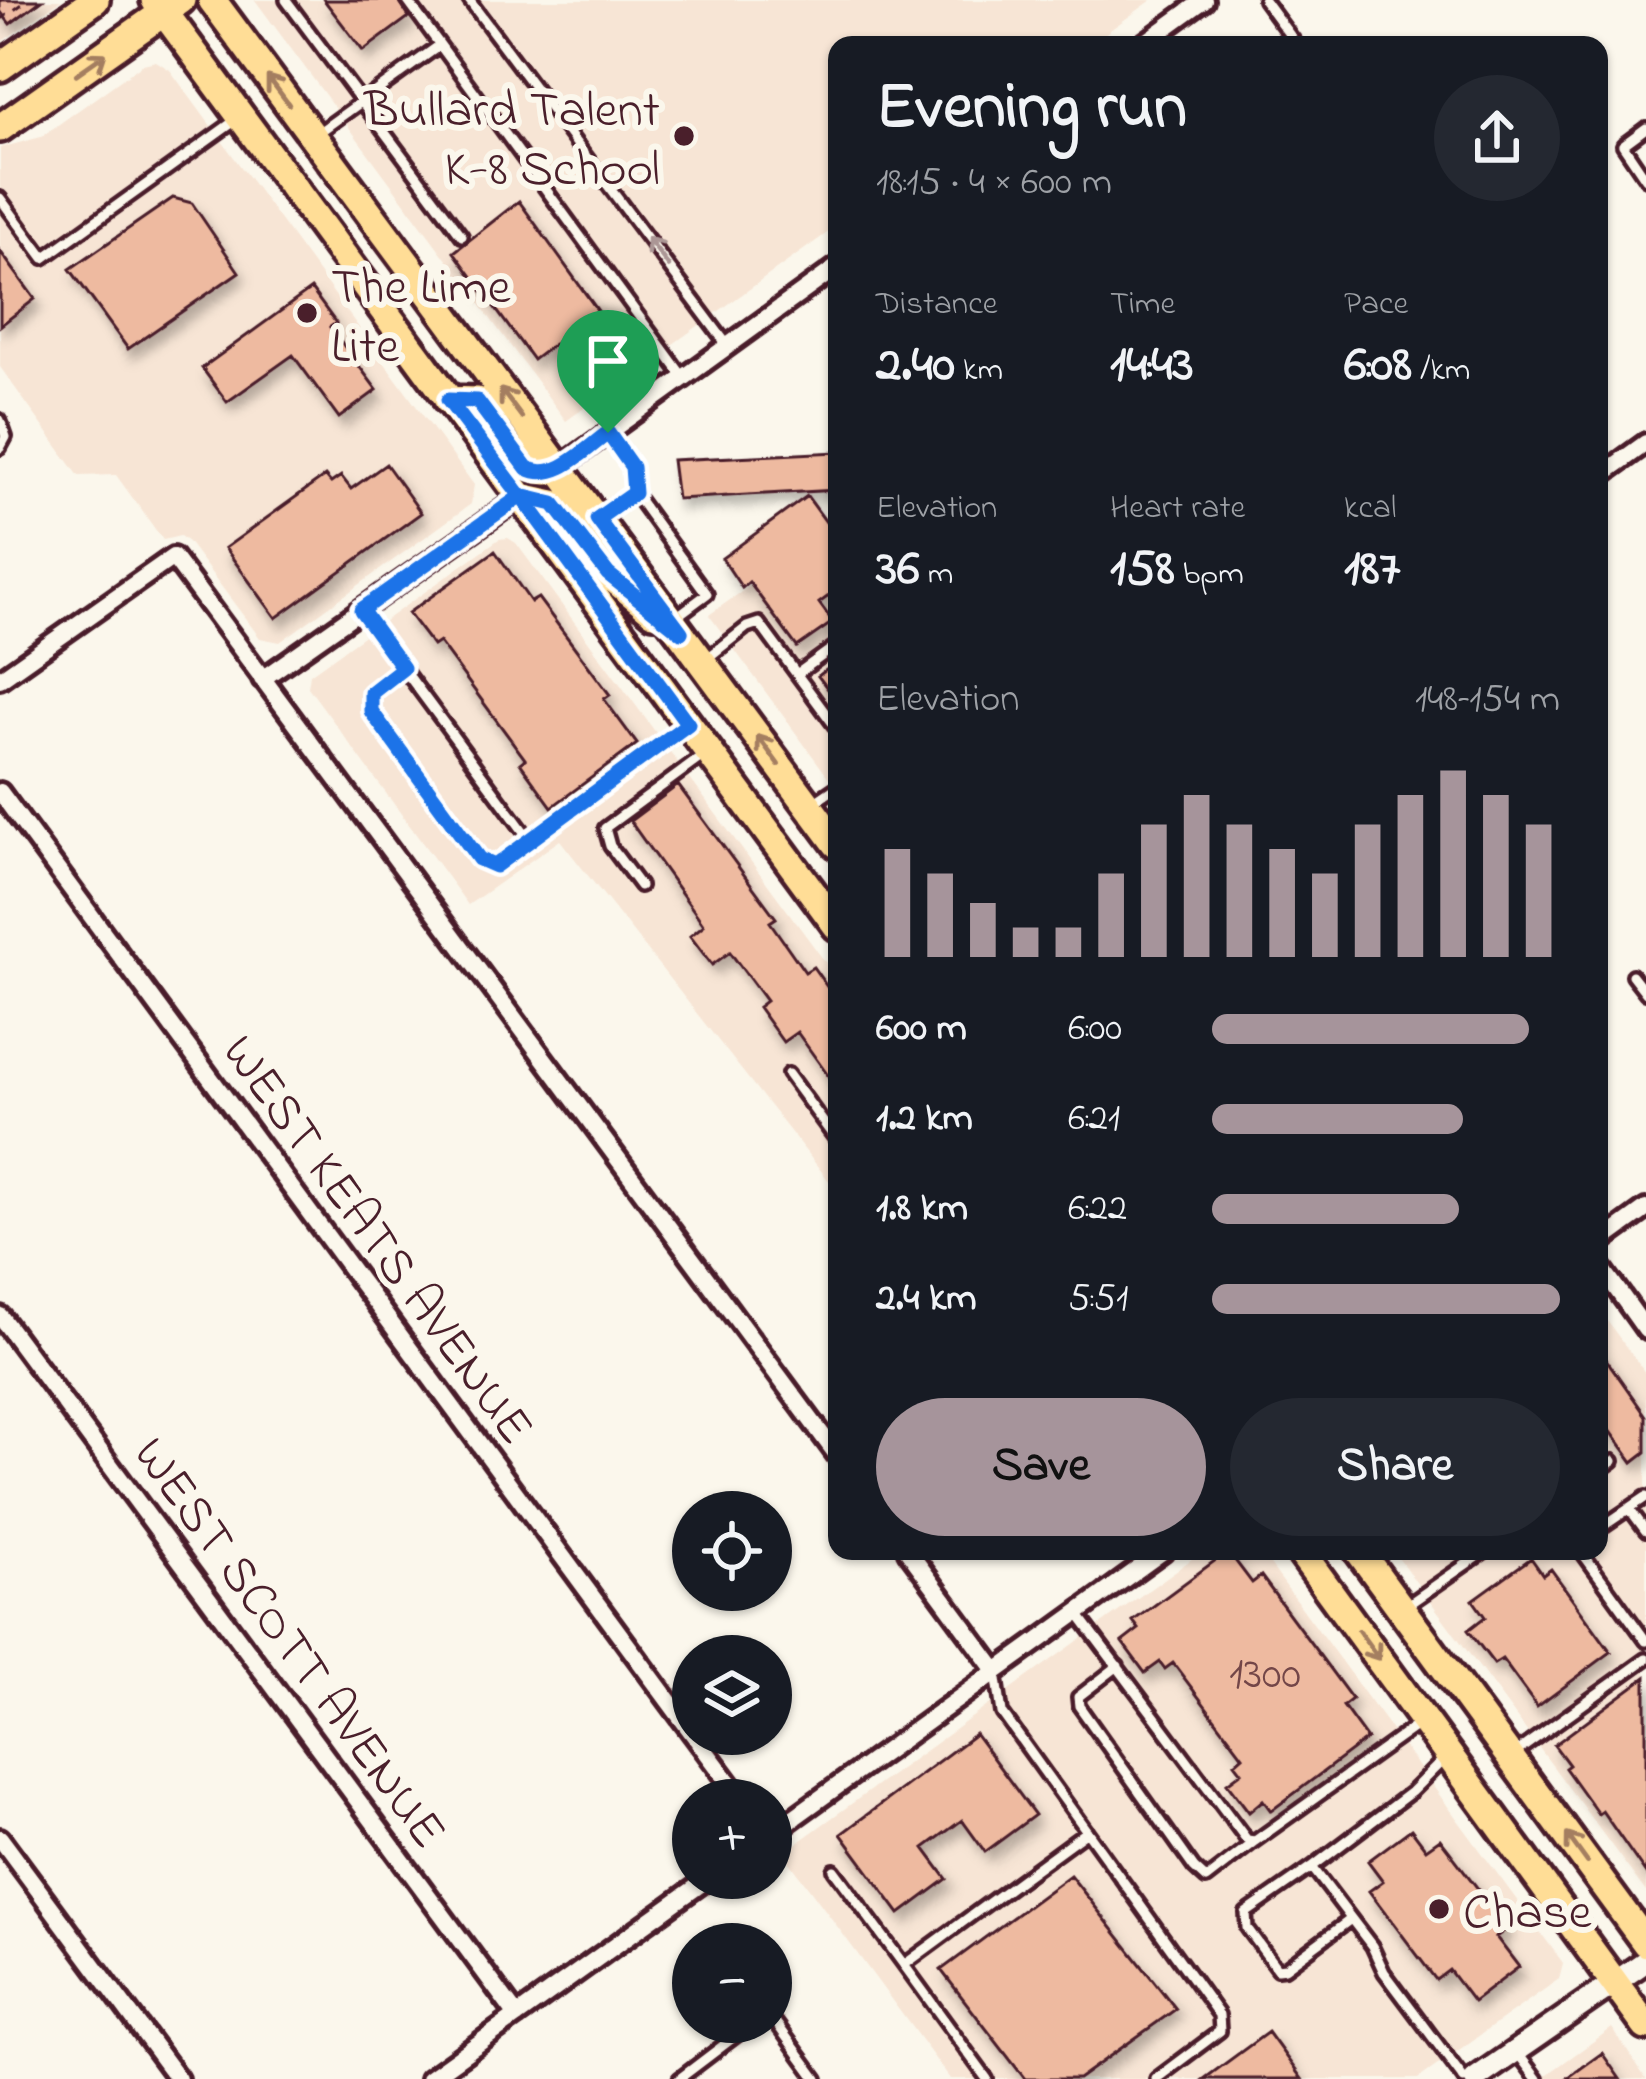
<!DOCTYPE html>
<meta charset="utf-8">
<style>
body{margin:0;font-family:"Indie Flower",sans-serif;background:#242831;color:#f1f3f6;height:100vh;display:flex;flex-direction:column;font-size:45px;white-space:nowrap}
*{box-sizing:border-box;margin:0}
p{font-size:39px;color:#9ea1a6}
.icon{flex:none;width:66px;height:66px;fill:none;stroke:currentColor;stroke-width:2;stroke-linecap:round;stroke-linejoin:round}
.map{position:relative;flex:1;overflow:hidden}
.sheet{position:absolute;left:828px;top:36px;width:780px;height:1524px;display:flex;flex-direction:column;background:#171b24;border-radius:24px;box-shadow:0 3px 9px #0004}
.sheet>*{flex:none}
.fabs{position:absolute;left:672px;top:1491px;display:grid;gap:24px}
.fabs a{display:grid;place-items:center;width:120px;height:120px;border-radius:50%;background:#171b24;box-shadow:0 3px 9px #0004;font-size:60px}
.pin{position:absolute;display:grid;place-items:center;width:102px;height:102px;color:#fff;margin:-123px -51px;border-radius:50% 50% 50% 0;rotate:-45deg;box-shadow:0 0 12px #0007}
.pin .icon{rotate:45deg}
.round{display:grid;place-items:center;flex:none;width:126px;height:126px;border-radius:63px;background:#242831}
.headline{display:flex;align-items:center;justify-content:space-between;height:204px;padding:0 48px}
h1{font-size:66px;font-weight:700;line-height:90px}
.figures{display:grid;grid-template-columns:repeat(3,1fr);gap:18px;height:204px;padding:12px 48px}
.figures div{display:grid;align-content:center}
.figures b{font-size:51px;font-weight:700}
.figures small{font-size:33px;font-weight:400}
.figures p{font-size:33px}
.chart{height:336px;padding:24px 48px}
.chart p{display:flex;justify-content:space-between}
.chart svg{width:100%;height:216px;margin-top:12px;stroke:#a6949b;stroke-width:6}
.button{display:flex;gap:24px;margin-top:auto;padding:24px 48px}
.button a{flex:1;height:138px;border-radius:72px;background:#a6949b;color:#111;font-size:48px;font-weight:700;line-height:138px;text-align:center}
.button a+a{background:#242831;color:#f1f3f6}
ul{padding:0 48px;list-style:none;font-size:39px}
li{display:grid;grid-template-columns:192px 144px 1fr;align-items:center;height:90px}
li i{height:30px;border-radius:15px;background:#a6949b}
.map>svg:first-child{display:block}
.built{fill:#f7e5d5}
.building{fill:#eebaa0;stroke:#4a1f2b;stroke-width:3;filter:url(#shadow)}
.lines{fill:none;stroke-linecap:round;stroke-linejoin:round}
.service-casing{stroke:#4a1f2b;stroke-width:18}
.minor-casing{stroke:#4a1f2b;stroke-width:26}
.tertiary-casing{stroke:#4a1f2b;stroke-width:30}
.primary-casing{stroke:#4a1f2b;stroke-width:36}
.path{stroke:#4a1f2b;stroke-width:3;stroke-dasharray:9 9;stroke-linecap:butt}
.service{stroke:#fbf7ec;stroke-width:9}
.minor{stroke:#fbf7ec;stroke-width:16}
.tertiary{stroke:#fbf7ec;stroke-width:21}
.primary{stroke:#ffdd96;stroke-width:27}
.oneway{stroke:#a47e60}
.oneway2{stroke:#ab9695}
.route-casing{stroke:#fff;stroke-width:24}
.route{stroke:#1a73e8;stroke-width:15}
.poi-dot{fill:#4a1f2b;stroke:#fbf7ec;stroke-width:4.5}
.labels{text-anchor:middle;stroke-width:12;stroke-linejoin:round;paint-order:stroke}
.number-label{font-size:45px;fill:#734648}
.poi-label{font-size:51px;fill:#4a1f2b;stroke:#fbf7ec;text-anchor:start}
.street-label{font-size:51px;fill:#4a1f2b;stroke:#fbf7ec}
</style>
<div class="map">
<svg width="1646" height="2079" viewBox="0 0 1646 2079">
<defs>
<filter id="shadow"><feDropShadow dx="5" dy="9" stdDeviation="6" flood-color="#0004"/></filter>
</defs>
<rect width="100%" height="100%" fill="#fbf7ec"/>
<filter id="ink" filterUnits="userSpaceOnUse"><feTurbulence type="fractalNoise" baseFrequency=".00833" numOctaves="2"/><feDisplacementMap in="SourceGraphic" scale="24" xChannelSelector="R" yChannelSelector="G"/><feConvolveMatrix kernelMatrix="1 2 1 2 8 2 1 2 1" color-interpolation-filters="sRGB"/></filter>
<g filter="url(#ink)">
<path class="built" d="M0,0H61L0,43Z
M255,0H1152L1089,45H837V226L566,421Z
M156,61L170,70L474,485L471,504L280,642L260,638L188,542L180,536L163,540L116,475L79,476L0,367V148L41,137L143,64Z
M837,523V789L709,615Z
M508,538L516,543L837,978V1191L560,840L468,905L308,687L310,674L499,539Z
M1599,1310L1646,1374V1892L1393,1551H1599Z
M1203,1551H1260L1563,1963L1559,1979L1418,2079H950L783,1853Z
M1612,2028L1646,2079H1541Z"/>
<path class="building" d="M0,0H42L10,24L0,11Z
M324,0H398L409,17L363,51Z
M173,198L192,203L239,272L128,349L70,269Z
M519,201L598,311L533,360L454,252Z
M0,251L35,299L0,326Z
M311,289L336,323L330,327L377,390L339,418L293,355L227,402L202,368Z
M837,452V490L677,499L672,460Z
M386,464L421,513L276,618L225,548L325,476L331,483L341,476L351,489Z
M807,496L837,537V590L819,603L833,622L797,647L749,582L742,588L722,558Z
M495,551L531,602L538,598L610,695L604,699L637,744L552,807L520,763L525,759L439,642L433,646L408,613Z
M837,662V701L818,676Z
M678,785L776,918L770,922L805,972L813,967L837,1001V1088L797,1032L783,1042L758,1007L766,1001L730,952L712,965L690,936L704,925L630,821Z
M1599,1349L1646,1416V1452L1633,1462L1599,1415Z
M1228,1551L1252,1583L1261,1576L1352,1699L1343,1706L1367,1739L1271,1811L1263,1800L1249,1812L1227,1783L1242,1772L1235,1763L1243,1756L1173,1663L1165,1669L1160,1662L1145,1673L1122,1642L1139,1629L1133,1621Z
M1531,1558L1543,1575L1551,1569L1611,1652L1537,1707L1502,1659L1494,1664L1468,1630L1485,1617L1473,1600Z
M1646,1677V1874L1602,1811L1598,1814L1565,1768L1569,1765L1554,1745Z
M975,1734L1035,1815L985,1852L962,1820L924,1848L947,1879L900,1914L841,1834Z
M1411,1829L1426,1849L1440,1839L1508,1928L1496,1937L1519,1967L1473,2002L1449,1970L1436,1980L1369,1891L1383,1881L1368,1861Z
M1070,1875L1176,2009L1078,2079H1025L941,1970Z
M1268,2032L1302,2079H1204Z
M1602,2053L1620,2079H1566Z"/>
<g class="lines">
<g class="service-casing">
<path id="service" d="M286,0L462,236
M407,0L684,378
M469,0L728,346
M1264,0L1297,45
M1646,128L1623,145L1646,179
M318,133L440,45
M0,198L44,258L236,120
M0,420L6,437L0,448
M608,433L632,467L634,493L707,594L676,617
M599,518L634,493
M361,610L403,668L371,693V711L479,859L495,866L684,728
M705,660L747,627L759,623L837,729
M403,668L530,840
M797,674L837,645
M812,804L837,787
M640,886L610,846L605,828L704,755
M1632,975L1646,993
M788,1074L837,1141
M1599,1471L1613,1461
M1629,1508L1646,1531
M1599,1529L1646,1497
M1581,1551L1646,1641
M1406,1606L1485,1551
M1078,1614L1247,1840L1255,1841L1420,1723
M1118,1666L1078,1697L1079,1706L1194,1868L1206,1879L1255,1841
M996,1672L1002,1713L1219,2015L1220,2031L1156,2079
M1515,1753L1646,1659
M1444,1759L1411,1792L1312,1867L1372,1946L1384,1972L1464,2079
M1312,1867L1246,1913L1247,1928L1277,1969L1285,1968L1351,1919
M834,1870L904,1965
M713,1937L718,1944
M771,2016L817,2079
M1516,2051L1537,2079
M679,2079L754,2022
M987,2079L904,1965L1087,1831"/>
</g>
<g class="minor-casing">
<path id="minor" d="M1142,45L1204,0
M559,468L837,267
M1599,477L1646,443
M0,679L173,557L837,1455
M262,679L521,497
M0,792L693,1734
M1599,1243L1646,1209
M1599,1264L1646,1330
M0,1316L517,2016
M908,1551L995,1669
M693,1734L742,1800
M771,1834L1163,1551
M0,1838L178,2079
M429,2079L709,1878"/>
</g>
<g class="tertiary-casing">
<path id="tertiary" d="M1475,2079L1646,1961"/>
</g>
<g class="primary-casing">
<path id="primary" d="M155,0L837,926
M212,0L837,844
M0,67L95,0
M0,128L181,0
M448,400L477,401C497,427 522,484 559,468
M521,497L554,504L608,574L654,612
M1300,1551L1646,2026
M1359,1551L1646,1943"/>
</g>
<path class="path" d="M0,20L28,0"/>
<use href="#service" class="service"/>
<use href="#minor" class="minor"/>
<use href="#tertiary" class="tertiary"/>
<use href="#primary" class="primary"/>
</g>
<defs><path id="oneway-shaft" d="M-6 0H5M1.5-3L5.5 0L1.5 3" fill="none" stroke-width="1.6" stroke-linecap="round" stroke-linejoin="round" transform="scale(3)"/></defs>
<g class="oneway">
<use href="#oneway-shaft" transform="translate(91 64) rotate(-35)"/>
<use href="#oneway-shaft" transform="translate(278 90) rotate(-127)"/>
<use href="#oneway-shaft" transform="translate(511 403) rotate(-127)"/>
<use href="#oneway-shaft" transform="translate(768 750) rotate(-126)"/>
<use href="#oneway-shaft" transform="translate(1369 1645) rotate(54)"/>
<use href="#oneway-shaft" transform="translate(1577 1848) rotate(-126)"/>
</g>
<use class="oneway2" href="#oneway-shaft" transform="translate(658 252) rotate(-127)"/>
</g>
<g class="lines" filter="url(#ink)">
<g class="route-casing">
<path id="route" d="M608,433C585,449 556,483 527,468L477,401L448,400L521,496L361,610L403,668L371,693V711L479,859L495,866L688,724L521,496L554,504L608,574L681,632L597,519L634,493L632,467L608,433"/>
</g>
<use href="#route" class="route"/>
</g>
<g class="poi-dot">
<circle cx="684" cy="136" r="12"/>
<circle cx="307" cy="313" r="12"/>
<circle cx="1439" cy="1909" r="12"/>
</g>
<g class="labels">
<g class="number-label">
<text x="1265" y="1687">1300</text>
</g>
<g class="poi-label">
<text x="660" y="125" text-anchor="end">Bullard Talent<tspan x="660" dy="59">K-8 School</tspan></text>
<text x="331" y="302">The Lime<tspan x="331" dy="59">Lite</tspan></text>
<text x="1463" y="1927">Chase</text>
</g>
<g class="street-label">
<text transform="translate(380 1238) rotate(54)" y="18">WEST KEATS AVENUE</text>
<text transform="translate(292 1641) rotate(54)" y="18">WEST SCOTT AVENUE</text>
</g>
</g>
</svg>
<div class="fabs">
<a><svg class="icon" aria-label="locate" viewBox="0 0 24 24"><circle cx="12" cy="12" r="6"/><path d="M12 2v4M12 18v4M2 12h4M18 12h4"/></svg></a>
<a><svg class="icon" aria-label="layers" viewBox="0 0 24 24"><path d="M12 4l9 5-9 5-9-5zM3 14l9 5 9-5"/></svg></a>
<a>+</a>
<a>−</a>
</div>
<div class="pin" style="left:608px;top:433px;background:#1e9e55"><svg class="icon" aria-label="arrive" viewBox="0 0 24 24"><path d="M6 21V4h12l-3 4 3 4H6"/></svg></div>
<section class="sheet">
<div class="headline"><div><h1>Evening run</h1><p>18:15 · 4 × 600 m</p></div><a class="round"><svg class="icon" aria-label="share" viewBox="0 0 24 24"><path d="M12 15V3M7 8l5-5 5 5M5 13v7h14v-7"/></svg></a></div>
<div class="figures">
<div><p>Distance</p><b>2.40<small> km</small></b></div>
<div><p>Time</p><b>14:43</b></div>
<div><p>Pace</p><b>6:08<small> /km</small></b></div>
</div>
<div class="figures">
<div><p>Elevation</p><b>36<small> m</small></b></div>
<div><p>Heart rate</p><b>158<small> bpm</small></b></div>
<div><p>kcal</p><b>187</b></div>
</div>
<div class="chart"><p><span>Elevation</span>148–154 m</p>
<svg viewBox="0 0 160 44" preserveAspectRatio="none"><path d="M5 44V22M15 44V27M25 44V33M35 44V38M45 44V38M55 44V27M65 44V17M75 44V11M85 44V17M95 44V22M105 44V27M115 44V17M125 44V11M135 44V6M145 44V11M155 44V17"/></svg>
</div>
<ul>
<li><b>600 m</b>6:00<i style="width:91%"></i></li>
<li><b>1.2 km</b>6:21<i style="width:72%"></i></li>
<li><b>1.8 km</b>6:22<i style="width:71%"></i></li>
<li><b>2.4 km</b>5:51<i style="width:100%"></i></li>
</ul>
<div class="button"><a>Save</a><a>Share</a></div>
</section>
</div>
